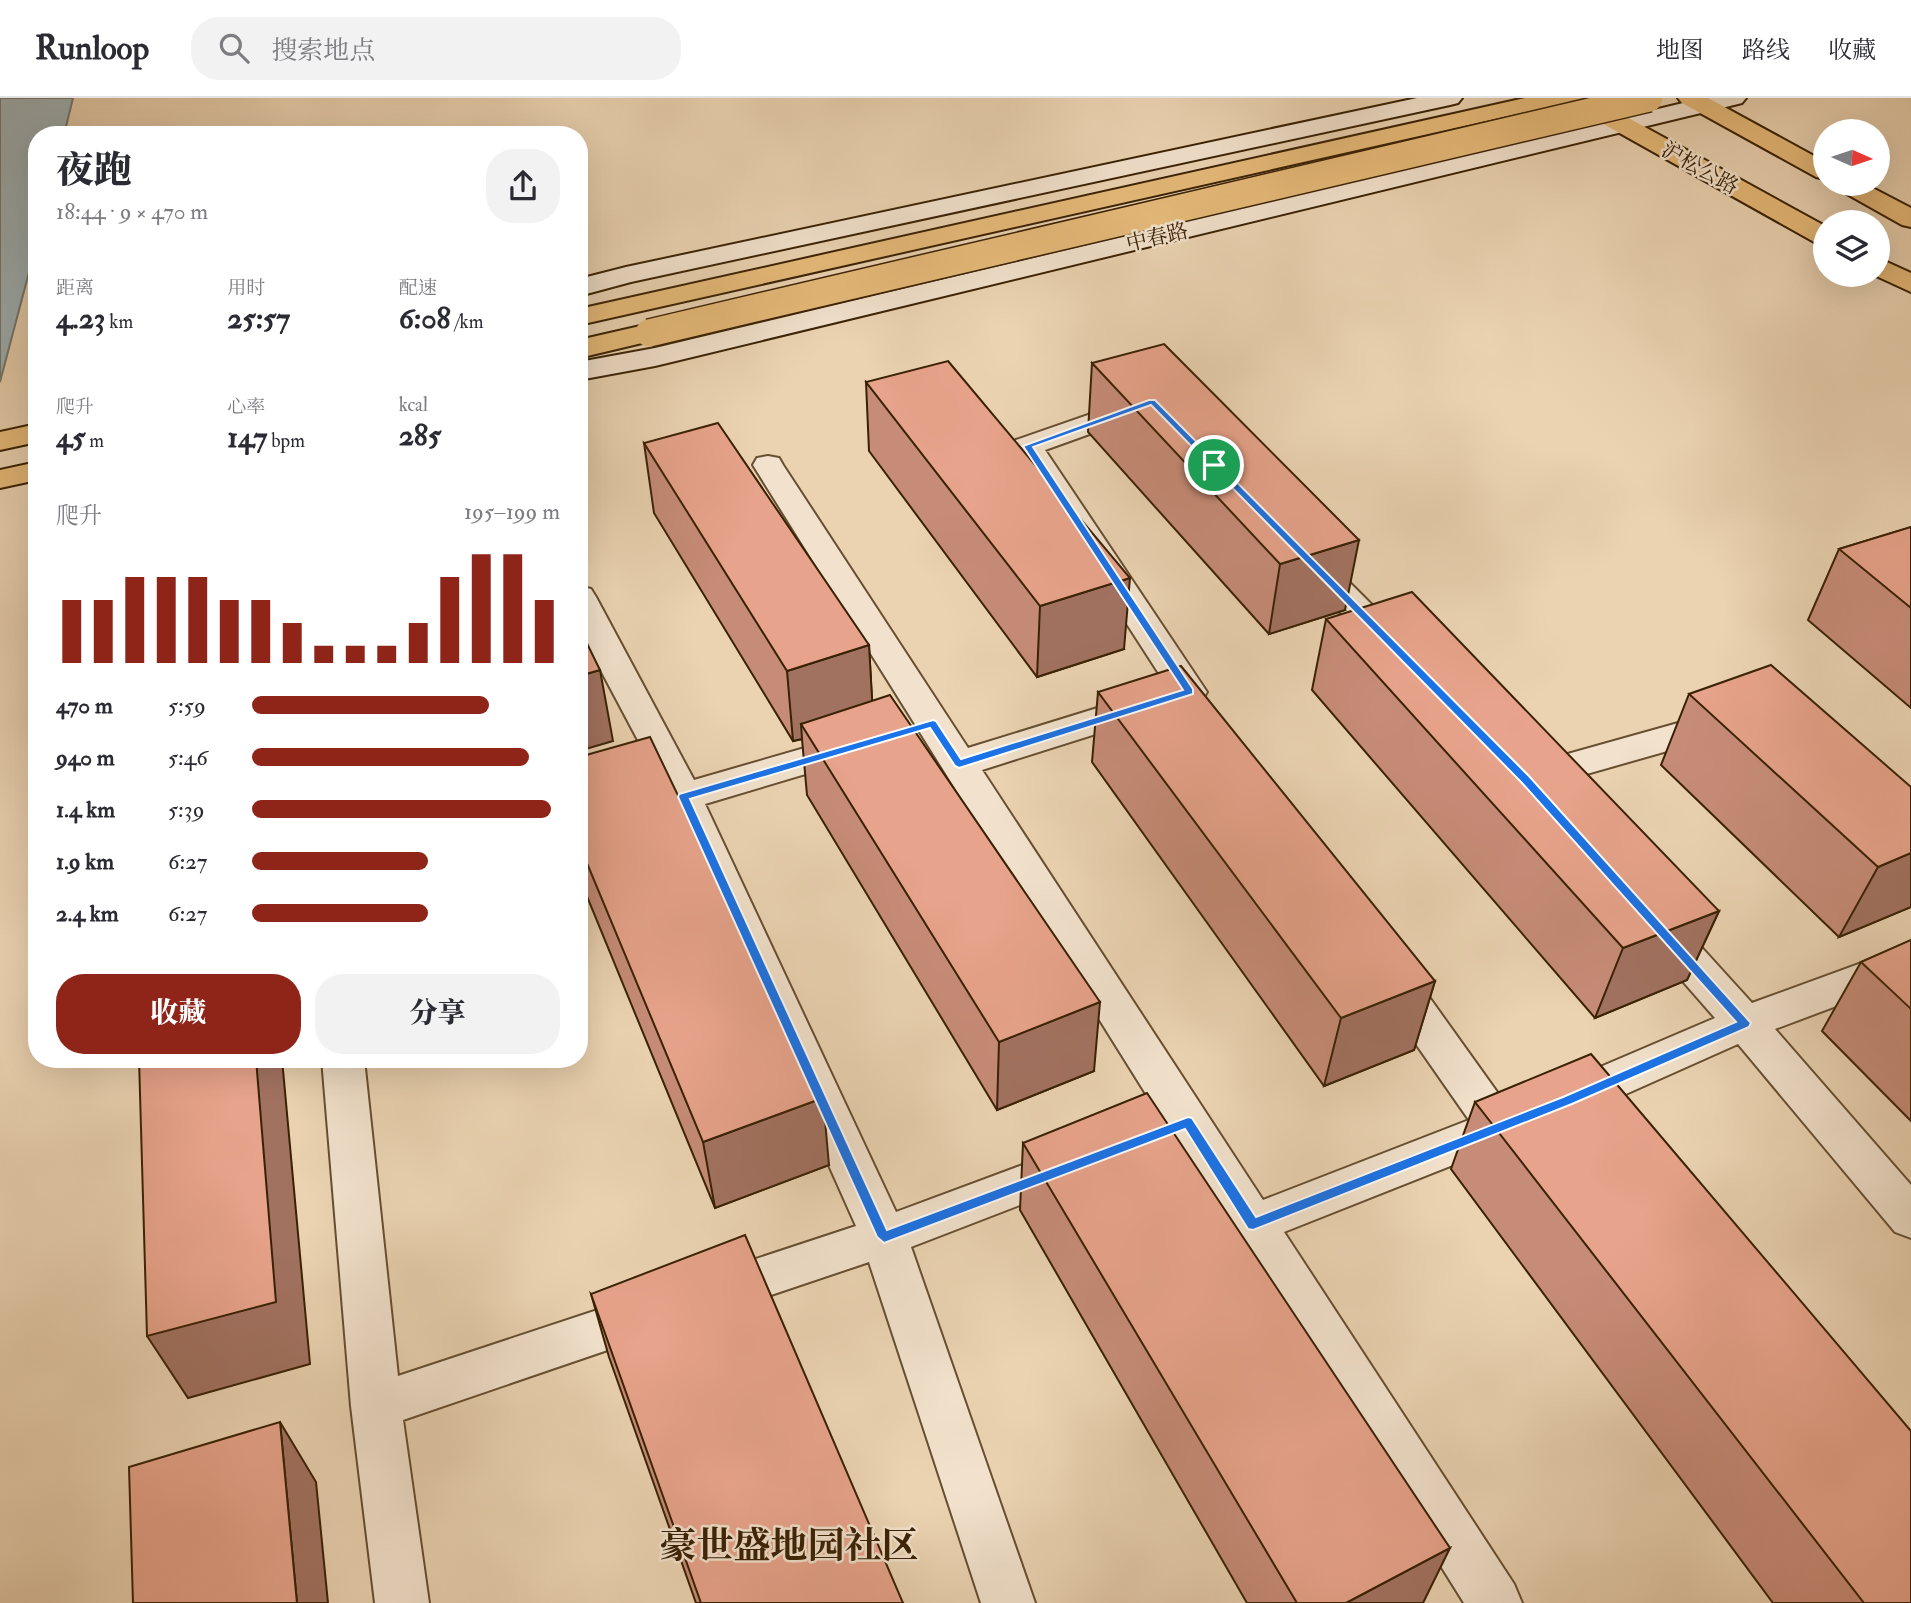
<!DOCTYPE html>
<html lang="zh">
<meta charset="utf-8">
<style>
body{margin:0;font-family:"IM FELL Double Pica","Noto Serif SC",serif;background:#f2f2f3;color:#2b2b33;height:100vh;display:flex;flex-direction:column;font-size:26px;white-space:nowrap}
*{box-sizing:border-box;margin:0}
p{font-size:23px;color:#7c7c81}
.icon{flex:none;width:38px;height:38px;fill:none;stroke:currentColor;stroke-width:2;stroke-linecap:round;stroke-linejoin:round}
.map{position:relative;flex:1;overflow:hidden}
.panel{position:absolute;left:28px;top:28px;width:560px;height:942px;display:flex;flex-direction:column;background:#fff;border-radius:28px;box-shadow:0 7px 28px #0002}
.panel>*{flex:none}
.needle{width:46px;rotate:93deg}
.buttons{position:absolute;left:1813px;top:21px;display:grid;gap:14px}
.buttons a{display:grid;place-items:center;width:77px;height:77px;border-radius:50%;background:#fff;box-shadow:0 7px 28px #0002;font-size:35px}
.pin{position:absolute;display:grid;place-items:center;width:60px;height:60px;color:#fff;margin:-30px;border:4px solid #fff;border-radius:50%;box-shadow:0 2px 7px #0007}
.round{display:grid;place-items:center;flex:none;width:74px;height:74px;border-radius:28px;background:#f2f2f3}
.overview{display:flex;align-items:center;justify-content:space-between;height:119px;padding:0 28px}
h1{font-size:38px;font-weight:800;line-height:52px}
.stats{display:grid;grid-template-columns:repeat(3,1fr);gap:10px;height:119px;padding:7px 28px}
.stats div{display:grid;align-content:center}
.stats b{font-size:30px;font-weight:800}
.stats small{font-size:19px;font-weight:400}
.stats p{font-size:19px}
.chart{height:196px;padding:14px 28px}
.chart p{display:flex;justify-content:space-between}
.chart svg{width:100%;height:126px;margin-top:7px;stroke:#8f2418;stroke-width:6}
.action{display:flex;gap:14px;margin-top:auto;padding:14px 28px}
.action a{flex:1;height:80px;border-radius:28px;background:#8f2418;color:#fff;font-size:28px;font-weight:800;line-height:80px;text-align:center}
.action a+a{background:#f2f2f3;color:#2b2b33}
ul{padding:0 28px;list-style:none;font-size:23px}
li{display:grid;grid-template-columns:112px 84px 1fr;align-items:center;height:52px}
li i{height:18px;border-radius:9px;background:#8f2418}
header{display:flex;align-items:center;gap:42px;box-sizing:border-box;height:98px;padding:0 35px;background:#fff;border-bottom:2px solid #e1e1e2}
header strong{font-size:33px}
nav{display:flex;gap:38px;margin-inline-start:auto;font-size:24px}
.search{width:490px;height:63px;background:#f2f2f3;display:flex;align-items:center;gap:18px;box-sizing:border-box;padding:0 24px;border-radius:28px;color:#7c7c81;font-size:26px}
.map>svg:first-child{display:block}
.water{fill:#9fb4b9;stroke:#767971;stroke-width:2}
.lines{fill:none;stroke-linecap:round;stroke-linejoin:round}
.street-casing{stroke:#664e30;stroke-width:4}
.secondary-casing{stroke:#392104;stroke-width:4}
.primary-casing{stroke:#392104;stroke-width:4}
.street{fill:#f2e2cd;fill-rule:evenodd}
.secondary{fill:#f2e2cd;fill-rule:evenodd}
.primary{fill:#e6ba79;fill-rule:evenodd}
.primary-bridge-casing{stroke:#392104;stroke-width:30;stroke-linecap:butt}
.primary-bridge{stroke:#e6ba79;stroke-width:27}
.wall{fill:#c78c78;stroke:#392104;stroke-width:2}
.shaded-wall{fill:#a27261;stroke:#392104;stroke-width:2}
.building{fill:#e7a38b;stroke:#392104;stroke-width:2}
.route{fill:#1a73e8;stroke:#fff;stroke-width:2;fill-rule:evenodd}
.labels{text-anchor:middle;stroke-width:5;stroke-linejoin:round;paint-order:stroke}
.far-street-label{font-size:21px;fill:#392104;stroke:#f2e2cd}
.near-quarter-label{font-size:37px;font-weight:bold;fill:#392104;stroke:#f2e2cd}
</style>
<header>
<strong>Runloop</strong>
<div class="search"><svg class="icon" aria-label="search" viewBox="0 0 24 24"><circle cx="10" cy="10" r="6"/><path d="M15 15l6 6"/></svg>搜索地点</div>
<nav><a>地图</a><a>路线</a><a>收藏</a></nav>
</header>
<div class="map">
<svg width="1911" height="1505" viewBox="0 0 1911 1505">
<rect width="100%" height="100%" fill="#ebd3b2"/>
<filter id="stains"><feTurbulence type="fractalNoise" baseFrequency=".00286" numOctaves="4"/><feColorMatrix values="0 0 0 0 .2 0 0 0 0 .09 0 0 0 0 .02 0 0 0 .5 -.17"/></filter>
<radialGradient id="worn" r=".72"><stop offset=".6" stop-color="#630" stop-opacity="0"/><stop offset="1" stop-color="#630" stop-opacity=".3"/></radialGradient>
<path class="water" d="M0,0H73L64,37H37V144L0,284Z"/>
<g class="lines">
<g class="street-casing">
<path id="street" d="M1137,300L1148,303L1152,309L1148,315L1045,352L1207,594L1202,602L1189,606L1176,602L1012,348L1016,342Z
M768,358L779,360L783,367L968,650L1146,595L1159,598L1164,607L1159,616L982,672L1263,1102L1469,1022L1379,893L1373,882L1379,871L1394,866L1409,871L1507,1008L1526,1012L1532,1025L1526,1038L1284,1134L1514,1486L1522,1505H1464L753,367L757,360Z
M1311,455L1323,458L1406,541L1411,549L1406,557L1394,560L1382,557L1299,472L1295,465L1299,458Z
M579,488L591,491L596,499L694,682L853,636L866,640L871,649L866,658L705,706L896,1114L1071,1049L1087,1055L1093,1068L1087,1081L911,1149L1035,1505H981L869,1164L712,1217L695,1211L688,1196L695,1181L856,1128L649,663L579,531Z
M1721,613L1734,616L1739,625L1734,634L1527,693L1514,689L1508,680L1514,671Z
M1659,814L1673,818L1752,905L1911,847V880L1775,931L1911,1087V1140L1895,1134L1738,946L1581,1016L1566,1021L1551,1016L1544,1003L1551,990L1715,920L1645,840L1639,829L1645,818Z
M322,961H364L398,1278L652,1194L669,1201L676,1216L669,1231L403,1322L429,1505H375L351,1308Z"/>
</g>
<g class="secondary-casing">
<path id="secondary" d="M1417,0H1462L1458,5L1450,7L631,184L579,198V181L626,169Z
M1704,0H1746L1742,5L1734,7L655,268L579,282V264L655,250Z"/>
</g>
<g class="primary-casing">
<path id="primary" d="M1525,0H1592L1825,128V147L1816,145L1566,5L579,227V211Z
M1678,0H1708L1825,64V81L1816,79L1682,5Z
M1834,86H1865L1911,110V129L1902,127L1838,91Z
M1878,160L1911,175V194L1874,177H1878Z
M649,226L659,229L663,235L659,241L579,260V242Z
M37,326V344L0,352V334Z
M37,364V382L0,390V372Z"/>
</g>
<use href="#street" class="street"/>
<use href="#secondary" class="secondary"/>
<use href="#primary" class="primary"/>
<g class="primary-bridge-casing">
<path id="primary-bridge" d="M649,235L1649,0"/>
</g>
<use href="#primary-bridge" class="primary-bridge"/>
</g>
<path class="wall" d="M1092,265L1345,512L1269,536L1088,334Z
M866,284L1124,551L1037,579L869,353Z
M644,345L869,547L872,603L1094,973L997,1012L807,697L802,641L793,643L654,415Z
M1911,429V610L1808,522L1839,451Z
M1326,521L1719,813L1687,882L1595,920L1312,592Z
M1098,594L1435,883L1414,952L1324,988L1092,664Z
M1689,596L1911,689V809L1839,839L1661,667Z
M579,659L829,1067L715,1110L579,779Z
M1911,842V1023L1822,933L1861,864Z
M1475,1004L1911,1505H1773L1451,1071Z
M1023,1045L1423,1505H1247L1020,1112Z
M591,1196L903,1505H696L609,1259Z"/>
<path class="shaded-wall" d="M1359,442L1345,512L1269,536L1280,466Z
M1130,480L1124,551L1037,579L1040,508Z
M869,547L873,617L801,626L802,641L793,643L787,573Z
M600,572L613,643L579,653V578Z
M1911,755V809L1839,839L1878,769Z
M1719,813L1687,882L1595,920L1623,850Z
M1435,883L1414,952L1324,988L1341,920Z
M1100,904L1094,973L997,1012L999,944Z
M256,961H282L310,1266L188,1300L147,1238Z
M823,1000L829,1067L715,1110L703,1044Z
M280,1324L316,1384L328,1505H297Z
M1450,1450L1423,1505H1346Z"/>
<path class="building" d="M1164,246L1359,442L1280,466L1092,265Z
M948,263L1130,480L1040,508L866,284Z
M718,325L869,547L787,573L644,345Z
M1911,429V510L1839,451Z
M1412,494L1719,813L1623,850L1326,521Z
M579,529L600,572L579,578Z
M1771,567L1911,689V755L1878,769L1689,596Z
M1181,568L1435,883L1341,920L1098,594Z
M890,597L1100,904L999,944L801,626Z
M650,639L823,1000L703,1044L579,746V659Z
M1911,842V911L1861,864Z
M1591,956L1911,1333V1505H1864L1475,1004Z
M139,961H256L276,1204L147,1238Z
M1147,995L1450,1450L1346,1505H1297L1023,1045Z
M745,1137L903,1505H701L591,1196Z
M280,1324L297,1505H133L129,1369Z"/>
<path class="route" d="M1149,302H1155L1529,678L1751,925L1749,929L1572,1006L1253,1132L1248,1131L1185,1031L884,1145L877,1139L678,699L679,696L933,622L936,623L961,661L1183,592L1023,348ZM1151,307L1521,684L1736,924L1563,999L1256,1119L1192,1020L1188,1019L887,1132L690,701L930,630L955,668L959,670L1193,596V591L1033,349Z"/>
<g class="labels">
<g class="far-street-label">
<text transform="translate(1700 70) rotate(29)" y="7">沪松公路</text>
<text transform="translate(1157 139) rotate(-13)" y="7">中春路</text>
</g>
<g class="near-quarter-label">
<text x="789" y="1460">豪世盛地园社区</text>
</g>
</g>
<rect width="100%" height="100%" filter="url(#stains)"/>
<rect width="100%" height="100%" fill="url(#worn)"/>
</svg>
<div class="buttons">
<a><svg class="needle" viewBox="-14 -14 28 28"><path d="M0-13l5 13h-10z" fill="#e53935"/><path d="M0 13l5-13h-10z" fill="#7c7c81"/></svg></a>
<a><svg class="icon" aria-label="layers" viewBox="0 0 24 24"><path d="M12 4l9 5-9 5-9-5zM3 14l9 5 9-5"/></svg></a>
</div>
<div class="pin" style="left:1214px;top:367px;background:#1e9e55"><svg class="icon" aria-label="arrive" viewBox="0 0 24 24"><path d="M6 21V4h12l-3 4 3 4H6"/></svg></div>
<section class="panel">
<div class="overview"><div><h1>夜跑</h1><p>18:44 · 9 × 470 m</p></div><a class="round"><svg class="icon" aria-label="share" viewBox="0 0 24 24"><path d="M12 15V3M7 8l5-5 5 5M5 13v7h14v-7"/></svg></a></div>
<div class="stats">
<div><p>距离</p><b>4.23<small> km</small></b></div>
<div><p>用时</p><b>25:57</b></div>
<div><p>配速</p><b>6:08<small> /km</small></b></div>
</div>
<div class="stats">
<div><p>爬升</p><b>45<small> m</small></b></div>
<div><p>心率</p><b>147<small> bpm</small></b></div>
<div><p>kcal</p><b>285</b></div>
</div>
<div class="chart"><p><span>爬升</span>195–199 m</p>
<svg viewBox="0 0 160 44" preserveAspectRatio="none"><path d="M5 44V22M15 44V22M25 44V14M35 44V14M45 44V14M55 44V22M65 44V22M75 44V30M85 44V38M95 44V38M105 44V38M115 44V30M125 44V14M135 44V6M145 44V6M155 44V22"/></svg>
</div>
<ul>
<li><b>470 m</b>5:59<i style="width:77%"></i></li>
<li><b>940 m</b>5:46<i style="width:90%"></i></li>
<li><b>1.4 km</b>5:39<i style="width:97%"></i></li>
<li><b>1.9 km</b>6:27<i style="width:57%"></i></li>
<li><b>2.4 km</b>6:27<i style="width:57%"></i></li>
</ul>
<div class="action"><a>收藏</a><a>分享</a></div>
</section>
</div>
